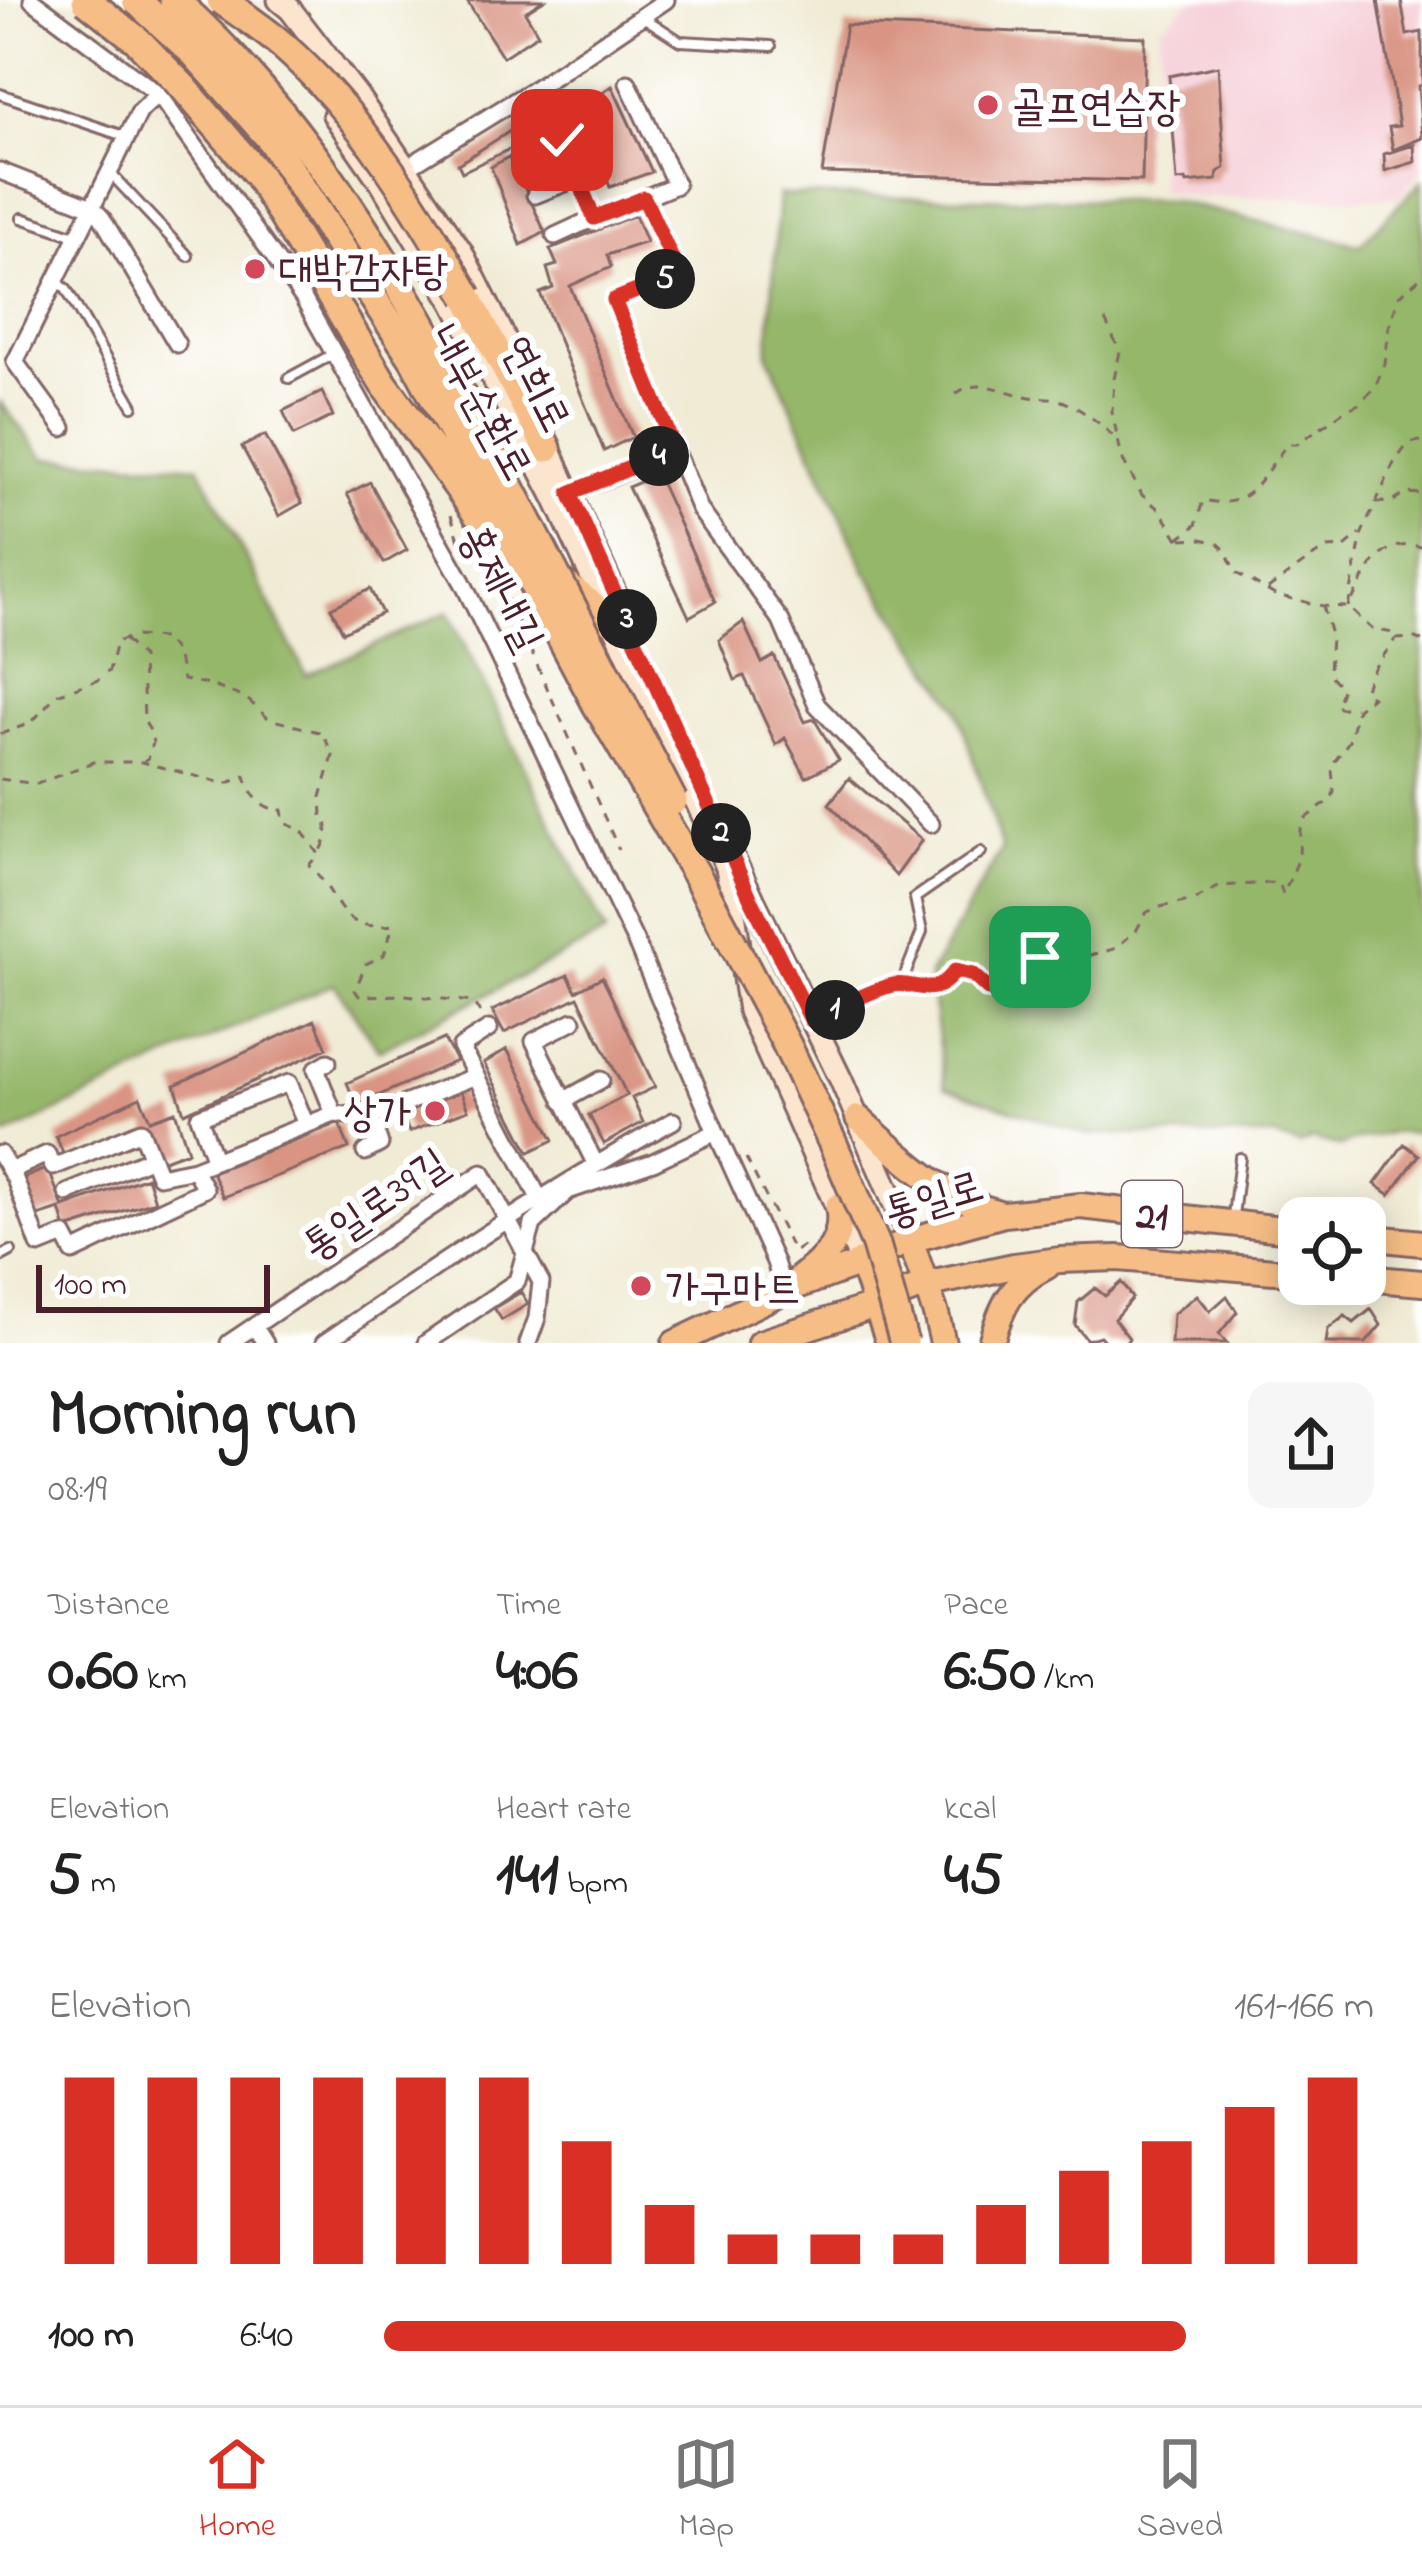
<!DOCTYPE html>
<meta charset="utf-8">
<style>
body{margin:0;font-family:"Indie Flower","Poor Story",sans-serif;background:#f6f6f6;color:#222;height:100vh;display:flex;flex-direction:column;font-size:45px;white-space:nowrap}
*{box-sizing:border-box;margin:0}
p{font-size:39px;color:#767676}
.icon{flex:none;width:66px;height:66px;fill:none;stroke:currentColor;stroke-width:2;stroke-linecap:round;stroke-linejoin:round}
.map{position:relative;height:1343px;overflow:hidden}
.drawer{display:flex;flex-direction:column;background:#fff;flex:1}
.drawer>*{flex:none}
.controls{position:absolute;left:1278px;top:1197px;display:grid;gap:24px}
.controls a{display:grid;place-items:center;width:108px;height:108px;border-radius:24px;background:#fff;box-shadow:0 6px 30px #0003;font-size:60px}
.scale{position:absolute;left:36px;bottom:30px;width:234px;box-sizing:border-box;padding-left:12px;border:6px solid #4a1f2b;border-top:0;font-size:33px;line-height:42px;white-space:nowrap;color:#4a1f2b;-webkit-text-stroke:9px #fff;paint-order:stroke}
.pin{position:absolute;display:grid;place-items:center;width:102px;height:102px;color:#fff;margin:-51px;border-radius:24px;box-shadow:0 6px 18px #0006}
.km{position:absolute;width:60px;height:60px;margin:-30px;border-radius:50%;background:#222;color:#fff;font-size:33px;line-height:60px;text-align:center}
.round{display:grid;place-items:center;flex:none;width:126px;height:126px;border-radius:24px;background:#f6f6f6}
.summary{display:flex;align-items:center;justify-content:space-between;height:204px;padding:0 48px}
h1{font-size:66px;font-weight:800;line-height:90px}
.stats{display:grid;grid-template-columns:repeat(3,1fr);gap:18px;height:204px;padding:12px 48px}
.stats div{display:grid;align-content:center}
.stats b{font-size:60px;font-weight:800}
.stats small{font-size:33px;font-weight:400}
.stats p{font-size:33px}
.chart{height:336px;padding:24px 48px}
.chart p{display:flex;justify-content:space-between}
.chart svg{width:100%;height:216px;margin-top:12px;stroke:#d93025;stroke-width:6}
ul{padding:0 48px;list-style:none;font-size:39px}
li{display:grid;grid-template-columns:192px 144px 1fr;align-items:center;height:90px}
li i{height:30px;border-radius:15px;background:#d93025}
.tabs{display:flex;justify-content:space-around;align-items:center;height:168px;border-top:3px solid #e0e0e0;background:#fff;font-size:33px;color:#767676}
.tabs a{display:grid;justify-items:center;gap:6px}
.tabs .current{color:#d93025}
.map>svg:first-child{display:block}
.built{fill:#f6cfd8}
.forest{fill:#95b76b;stroke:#706b4b;stroke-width:3}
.building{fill:#d99483}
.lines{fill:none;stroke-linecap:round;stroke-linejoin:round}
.lane-casing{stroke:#846666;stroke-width:14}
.street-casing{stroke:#846666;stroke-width:21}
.secondary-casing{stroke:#846666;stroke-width:27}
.primary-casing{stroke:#846666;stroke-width:30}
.highway-casing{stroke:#846666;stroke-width:33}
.path{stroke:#846666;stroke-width:3;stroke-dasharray:9 9;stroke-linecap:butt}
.lane{stroke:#fff;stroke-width:8}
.street{stroke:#fff;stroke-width:15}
.secondary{stroke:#fbe5cf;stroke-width:21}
.primary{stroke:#f6be86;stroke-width:24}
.highway{stroke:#f6be86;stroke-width:27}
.highway-bridge-casing{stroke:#846666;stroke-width:33;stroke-linecap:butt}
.highway-bridge{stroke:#f6be86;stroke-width:27}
.route-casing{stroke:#fff;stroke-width:24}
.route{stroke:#d93025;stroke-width:15}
.poi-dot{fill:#d1495b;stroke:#fff;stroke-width:4.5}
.labels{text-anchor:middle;stroke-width:12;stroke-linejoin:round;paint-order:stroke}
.shield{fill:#fff;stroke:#80626b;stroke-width:3}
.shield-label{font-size:39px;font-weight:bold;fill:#4a1f2b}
.poi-label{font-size:42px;fill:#4a1f2b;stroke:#fff;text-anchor:start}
.street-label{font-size:42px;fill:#4a1f2b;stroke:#fff}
</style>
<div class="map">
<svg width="1422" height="1343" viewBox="0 0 1422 1343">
<rect width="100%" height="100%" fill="#fff"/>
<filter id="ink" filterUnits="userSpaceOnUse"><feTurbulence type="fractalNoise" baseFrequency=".00833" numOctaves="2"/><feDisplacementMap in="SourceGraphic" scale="24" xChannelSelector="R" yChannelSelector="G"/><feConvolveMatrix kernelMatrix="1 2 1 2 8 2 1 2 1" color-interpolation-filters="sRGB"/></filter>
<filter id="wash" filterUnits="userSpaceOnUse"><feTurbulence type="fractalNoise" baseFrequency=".004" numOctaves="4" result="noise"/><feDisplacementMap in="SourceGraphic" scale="48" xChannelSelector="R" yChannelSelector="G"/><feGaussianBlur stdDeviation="2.7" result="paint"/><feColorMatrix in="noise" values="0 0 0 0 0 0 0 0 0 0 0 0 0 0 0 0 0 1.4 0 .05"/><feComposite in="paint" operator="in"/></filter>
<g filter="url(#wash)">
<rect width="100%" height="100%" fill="#f0ebd4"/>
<path class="built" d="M1191,0H1422V170L1399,198L1197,197L1160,191V28Z"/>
<path class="forest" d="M1422,181V1134C1402,1129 1359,1137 1341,1147L1312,1139L1300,1145L1270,1136L1085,1134L945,1087L929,975L1002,849L957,708L865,570L768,355L779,195L1172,201L1360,245Z
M0,402L45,458L199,466L306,675L448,612L606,933L379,1050L334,984L171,1056L5,1136L0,1130Z"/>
<g id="blocks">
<path class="building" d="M474,0H544L525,12L538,34L503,57L468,3Z
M1378,0H1401L1407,35L1422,32V85L1418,86L1422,138L1393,150L1389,127L1399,126Z
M846,25L1145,37L1142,181L822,173Z
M1218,66L1225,168L1218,172L1217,180L1187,183L1186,180L1177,181L1169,76Z
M612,86L652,172L610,187L580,110Z
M532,117L539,135L462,172L458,164Z
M1414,145L1415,162L1385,171L1384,154Z
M510,156L545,232L521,245L491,167Z
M635,215L646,242L607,255L611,267L570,286L633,437L604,451L540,293L553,288L547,268L557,265L550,249Z
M322,392L333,416L294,435L283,411Z
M265,435L302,503L279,516L242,447Z
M657,475L715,602L689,617L628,487Z
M370,482L407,550L384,563L347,494Z
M370,589L382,613L343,632L331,608Z
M743,622L762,663L774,656L805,722L814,719L839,760L806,777L785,738L776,745L744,676L735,680L719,640Z
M849,778L922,840L896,876L829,804Z
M568,975L576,991L602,977L655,1087L632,1098L643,1122L604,1144L589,1115L627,1095L578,997L504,1033L492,1011Z
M315,1020L327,1048L184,1113L175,1085Z
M444,1039L456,1061L357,1105L347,1083Z
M507,1049L554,1140L529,1152L484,1063Z
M460,1090L468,1110L409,1132L401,1112Z
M140,1097L150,1120L175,1111L188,1151L161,1161L146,1124L65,1158L56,1136Z
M339,1123L349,1148L223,1197L212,1172Z
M1404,1144L1419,1155L1390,1195L1375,1184Z
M48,1168L63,1207L147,1177L155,1201L66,1229L60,1209L35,1217L21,1179Z
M1121,1282L1132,1298L1114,1319L1129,1338L1126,1343H1106L1100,1336L1087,1340L1075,1325L1078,1302L1095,1288L1105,1296Z
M521,1292L528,1304L502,1320L494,1308Z
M1197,1295L1210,1311L1227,1296L1237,1312L1219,1334L1227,1343H1171L1173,1314Z
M1371,1309L1381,1325L1366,1343H1326L1328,1329L1345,1316L1354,1323Z"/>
</g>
</g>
<g filter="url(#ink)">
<use href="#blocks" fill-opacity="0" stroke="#846666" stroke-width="3"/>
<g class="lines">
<g class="lane-casing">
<path id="lane" d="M643,17L680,41L771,46
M540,87L594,217
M0,94L127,137
M111,174L188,256
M22,218L78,237
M56,281L66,289L133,406
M289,378L335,353
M816,1018L903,980L922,932L915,898L981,852
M1233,1216L1240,1158
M0,1257L11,1251"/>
</g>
<g class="street-casing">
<path id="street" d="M32,0L158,94L303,298L463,583L638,947L716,1132L775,1262L784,1291
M519,160L562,139
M0,171L92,207L102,218L177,344
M401,171L539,86L666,0
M535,195L578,178
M644,198L679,274L614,300L700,510L781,621L817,705L931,824
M608,213L676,185L628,83
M555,236L594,218
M63,428L15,362L140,111L158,94
M561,496L612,477L675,449
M573,1021L534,1041L595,1163
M489,1029L461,1047L540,1200
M328,1062L316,1069L334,1114L371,1117
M563,1101L601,1080
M365,1152L380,1144L371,1117L476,1076
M0,1154L15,1179L39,1245L64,1235L73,1252L205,1189L194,1169L334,1114
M215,1161L199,1117L289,1083L306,1125
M10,1171L47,1154L53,1167L141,1131L159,1176L194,1169
M67,1193L152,1158
M254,1326L265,1343
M229,1343L482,1173L541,1282L537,1318L528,1343
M324,1343C438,1265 552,1187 673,1121
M426,1343L517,1281L533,1224L568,1191L653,1162L716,1132"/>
</g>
<g class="secondary-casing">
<path id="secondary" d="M279,0L290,9L358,97L461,251L504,337
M334,115L382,184L454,303L555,498L727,867L749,1011L861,1261
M542,433L621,607
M734,860L841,1080L910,1240"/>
</g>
<g class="primary-casing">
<path id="primary" d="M858,1118C904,1159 941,1197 1002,1214
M1365,1237L1422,1243
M910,1240L936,1314L943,1343
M861,1261L889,1343
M800,1278C825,1259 845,1240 838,1206
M1365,1278L1422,1283
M675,1343L784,1291L853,1266L910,1240L1004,1214L1081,1206L1299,1231
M760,1343L867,1308L925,1285L1014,1266L1060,1260L1118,1258L1299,1273
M991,1343C1001,1307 1011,1284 1047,1266"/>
</g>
<g class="highway-casing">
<path id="highway" d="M468,297L547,448
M560,581L612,621"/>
</g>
<path class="path" d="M1105,320L1120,352L1114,379L1112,412L1122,458L1142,495L1161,511L1178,539
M956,394C977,376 1005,393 1030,397C1040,399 1049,396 1059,400C1080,407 1100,423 1116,439
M1376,503L1394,501L1407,493L1422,494
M451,515L461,546
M1178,539L1196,525L1203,500C1255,512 1260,474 1288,444H1297L1344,411L1359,404L1375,387L1385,364L1389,327L1399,296L1422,276
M1182,539L1197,538L1218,543L1225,550L1236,573L1275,595L1323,606L1348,607L1372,629L1393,633L1395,639L1415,638L1422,641
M486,550L619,850
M1268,589L1315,555L1327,548L1345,547L1360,534
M1352,600C1370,568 1379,538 1422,547
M1323,606L1331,635L1329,674L1342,689L1340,697L1336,700L1339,708H1355
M1348,607L1362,533L1394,463L1405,448L1413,442L1422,441
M125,640L142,657L144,721L151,732L153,743L148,758L144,761
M0,734L31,723L57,694L98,680L109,671L116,642L134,636L164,638L177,654L183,680L207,684L246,698L269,719L323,733L333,756L321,797L322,816L327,825L326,840L320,853
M0,779L37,784L93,762H142L226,784L245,776C250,794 261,810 282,810L284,823L301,830L319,854L309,865C345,901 335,932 393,925L384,955L366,964L355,990L359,996L405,995L473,1002L482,1016
M914,988C930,991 945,984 955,971L972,975L988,989C1005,983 1007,975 1020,969C1030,964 1034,964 1043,955L1068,961L1114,949L1136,931L1146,913L1155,908L1195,900L1220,886L1274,883L1280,885L1283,895L1299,858L1300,829L1304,819L1331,800L1334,792L1332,769L1335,761L1349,741L1357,709L1372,697L1365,693C1366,671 1385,657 1395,639
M746,1158L794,1252L808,1243"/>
<use href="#lane" class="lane"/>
<use href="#street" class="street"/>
<use href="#secondary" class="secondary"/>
<use href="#primary" class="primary"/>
<use href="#highway" class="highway"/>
<g class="highway-bridge-casing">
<path id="highway-bridge" d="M86,0L137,40L184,88L258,175L383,383L486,526
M136,0L195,54L268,136L414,360L597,705L697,876L787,1045L834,1146L876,1245L904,1343
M174,0C317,125 417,310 505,477C562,585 618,693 673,801
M221,0C241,14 262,28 281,44C361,114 416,206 468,297"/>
</g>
<use href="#highway-bridge" class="highway-bridge"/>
</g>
</g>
<g class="lines" filter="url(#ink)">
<g class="route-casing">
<path id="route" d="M562,140L594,218L644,198L679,274L614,300L675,449L570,493L750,897L811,1020C831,1011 873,989 893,985C917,981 933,1001 955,971L973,975L988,989C1004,983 1005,978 1018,970C1027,965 1032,967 1040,957"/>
</g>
<use href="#route" class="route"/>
</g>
<g class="poi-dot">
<circle cx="988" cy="105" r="12"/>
<circle cx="255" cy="269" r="12"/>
<circle cx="435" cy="1111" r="12"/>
<circle cx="641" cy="1286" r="12"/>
</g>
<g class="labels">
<rect class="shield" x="1122" y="1181" width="60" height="66" rx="9"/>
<g class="shield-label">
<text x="1152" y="1228">21</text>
</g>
<g class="poi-label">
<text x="1012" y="120">골프연습장</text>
<text x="279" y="284">대박감자탕</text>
<text x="411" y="1126" text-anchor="end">상가</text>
<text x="665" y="1301">가구마트</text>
</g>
<g class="street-label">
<text transform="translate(538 383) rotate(63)" y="15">연희로</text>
<text transform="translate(482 402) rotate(61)" y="15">내부순환로</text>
<text transform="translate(503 587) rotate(63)" y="15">홍제내길</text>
<text transform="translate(933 1197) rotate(-17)" y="15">통일로</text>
<text transform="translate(374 1203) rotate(-34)" y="15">통일로39길</text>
</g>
</g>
</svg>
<div class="controls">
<a><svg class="icon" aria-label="locate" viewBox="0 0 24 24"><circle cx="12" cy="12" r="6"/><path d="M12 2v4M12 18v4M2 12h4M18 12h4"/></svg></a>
</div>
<div class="scale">100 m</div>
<div class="pin" style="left:1040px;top:957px;background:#1e9e55"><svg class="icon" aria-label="arrive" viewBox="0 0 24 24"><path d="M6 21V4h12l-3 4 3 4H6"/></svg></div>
<div class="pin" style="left:562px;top:140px;background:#d93025"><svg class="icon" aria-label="check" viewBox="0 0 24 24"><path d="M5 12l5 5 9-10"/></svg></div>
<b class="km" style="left:835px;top:1010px">1</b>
<b class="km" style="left:721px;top:833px">2</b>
<b class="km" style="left:627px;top:619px">3</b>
<b class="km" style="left:659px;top:456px">4</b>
<b class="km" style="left:665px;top:279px">5</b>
</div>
<section class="drawer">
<div class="summary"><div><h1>Morning run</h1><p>08:19</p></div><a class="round"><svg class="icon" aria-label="share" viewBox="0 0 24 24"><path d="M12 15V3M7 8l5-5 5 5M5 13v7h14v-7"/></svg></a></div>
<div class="stats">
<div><p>Distance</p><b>0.60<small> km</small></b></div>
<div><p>Time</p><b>4:06</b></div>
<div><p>Pace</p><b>6:50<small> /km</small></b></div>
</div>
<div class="stats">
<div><p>Elevation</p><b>5<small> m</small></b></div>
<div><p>Heart rate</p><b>141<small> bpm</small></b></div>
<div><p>kcal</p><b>45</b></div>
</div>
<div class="chart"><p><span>Elevation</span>161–166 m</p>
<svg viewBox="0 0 160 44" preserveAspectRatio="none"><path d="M5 44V6M15 44V6M25 44V6M35 44V6M45 44V6M55 44V6M65 44V19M75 44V32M85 44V38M95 44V38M105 44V38M115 44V32M125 44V25M135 44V19M145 44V12M155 44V6"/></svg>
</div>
<ul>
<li><b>100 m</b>6:40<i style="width:81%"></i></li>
</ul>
</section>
<nav class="tabs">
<a class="current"><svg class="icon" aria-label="home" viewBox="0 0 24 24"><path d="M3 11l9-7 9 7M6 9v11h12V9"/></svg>Home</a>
<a><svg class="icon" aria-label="map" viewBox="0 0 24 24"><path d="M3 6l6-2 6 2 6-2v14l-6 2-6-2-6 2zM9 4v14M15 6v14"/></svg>Map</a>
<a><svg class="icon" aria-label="saved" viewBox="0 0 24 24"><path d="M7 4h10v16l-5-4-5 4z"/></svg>Saved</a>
</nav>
